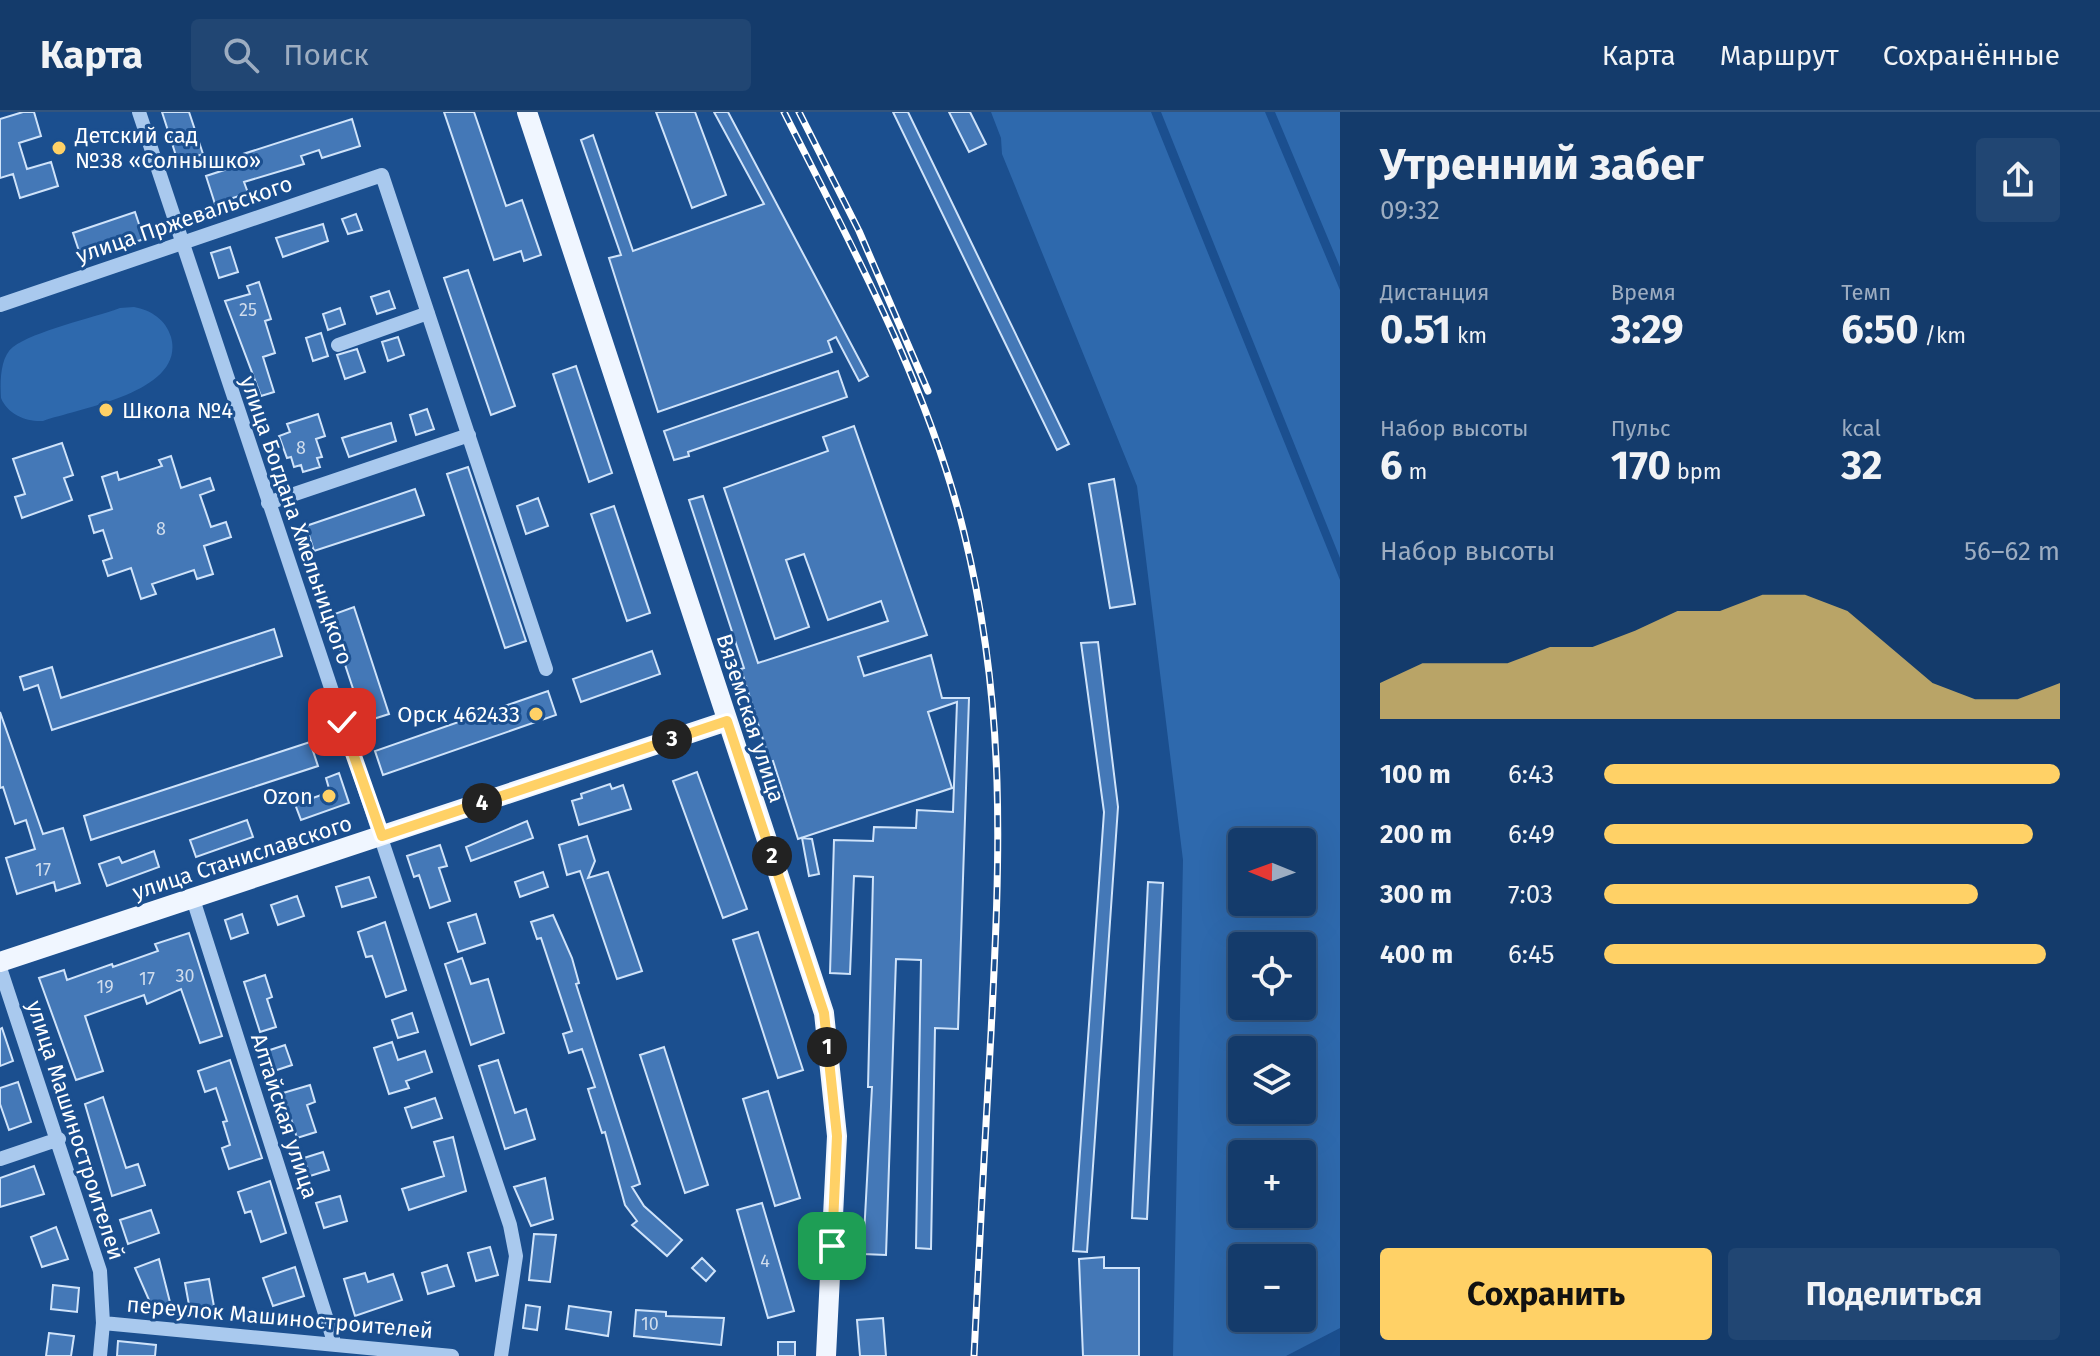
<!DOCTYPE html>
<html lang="ru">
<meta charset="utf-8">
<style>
body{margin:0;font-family:"Fira Sans",sans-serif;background:#214673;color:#f1f3f6;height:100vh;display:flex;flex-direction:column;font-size:30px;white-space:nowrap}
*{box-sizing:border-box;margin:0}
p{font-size:26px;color:#9dadc1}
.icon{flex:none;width:44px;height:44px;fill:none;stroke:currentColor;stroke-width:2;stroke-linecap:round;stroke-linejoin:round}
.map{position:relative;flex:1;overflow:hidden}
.sheet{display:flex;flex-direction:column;background:#143b6b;width:760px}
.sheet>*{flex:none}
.needle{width:52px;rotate:271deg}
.buttons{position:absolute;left:1228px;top:716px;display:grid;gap:16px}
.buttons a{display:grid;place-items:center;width:88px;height:88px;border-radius:8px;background:#143b6b;box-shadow:0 8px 32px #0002,0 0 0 2px #33557e;font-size:40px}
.pin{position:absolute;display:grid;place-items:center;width:68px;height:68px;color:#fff;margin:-34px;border-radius:16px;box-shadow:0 4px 12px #0006}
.km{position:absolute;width:40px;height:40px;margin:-20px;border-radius:50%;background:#222;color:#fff;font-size:22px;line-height:40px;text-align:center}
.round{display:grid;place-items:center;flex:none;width:84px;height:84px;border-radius:8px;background:#214673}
.overview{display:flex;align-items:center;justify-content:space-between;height:136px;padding:0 40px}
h1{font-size:44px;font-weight:700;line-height:60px}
.metrics{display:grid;grid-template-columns:repeat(3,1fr);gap:12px;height:136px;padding:8px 40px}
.metrics div{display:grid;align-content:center}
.metrics b{font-size:40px;font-weight:700}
.metrics small{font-size:22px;font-weight:400}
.metrics p{font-size:22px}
.chart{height:224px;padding:16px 40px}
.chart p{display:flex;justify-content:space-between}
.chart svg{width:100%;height:144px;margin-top:8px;fill:#ffd166;opacity:.7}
.cta{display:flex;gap:16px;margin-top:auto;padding:16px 40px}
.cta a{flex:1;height:92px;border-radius:8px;background:#ffd166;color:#111;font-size:32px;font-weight:700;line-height:92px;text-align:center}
.cta a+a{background:#214673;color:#f1f3f6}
ul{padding:0 40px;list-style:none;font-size:26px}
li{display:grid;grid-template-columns:128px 96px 1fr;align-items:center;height:60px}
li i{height:20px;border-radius:10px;background:#ffd166}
header{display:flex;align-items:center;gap:48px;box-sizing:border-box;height:112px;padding:0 40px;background:#143b6b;border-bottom:2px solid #33557e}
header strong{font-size:38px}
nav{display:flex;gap:44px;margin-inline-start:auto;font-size:28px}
.search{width:560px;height:72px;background:#214673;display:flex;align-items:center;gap:20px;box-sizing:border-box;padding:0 28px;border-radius:8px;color:#9dadc1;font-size:30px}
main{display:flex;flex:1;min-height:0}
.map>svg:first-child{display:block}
.green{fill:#2e69ad;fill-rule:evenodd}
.building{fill:#4478b7;stroke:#cfe3fa;stroke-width:2}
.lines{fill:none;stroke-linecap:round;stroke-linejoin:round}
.minor{stroke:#a9c9ee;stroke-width:14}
.major{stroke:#f0f6ff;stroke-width:20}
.rail-casing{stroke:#fff;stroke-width:7}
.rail{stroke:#1b4f8f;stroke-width:4;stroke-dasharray:12;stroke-linecap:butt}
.route-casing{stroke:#fff;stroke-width:16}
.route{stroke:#ffd166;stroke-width:10}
.poi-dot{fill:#ffd166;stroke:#1b4f8f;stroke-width:3}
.labels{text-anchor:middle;stroke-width:6;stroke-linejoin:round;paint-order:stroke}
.number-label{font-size:18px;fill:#d0dded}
.poi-label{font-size:22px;fill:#fff;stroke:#1b4f8f;text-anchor:start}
.street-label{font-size:22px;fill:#fff;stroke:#1b4f8f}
</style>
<header>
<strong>Карта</strong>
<div class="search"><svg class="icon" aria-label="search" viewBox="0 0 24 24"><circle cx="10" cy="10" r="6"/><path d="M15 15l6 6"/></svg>Поиск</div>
<nav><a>Карта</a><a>Маршрут</a><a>Сохранённые</a></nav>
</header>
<main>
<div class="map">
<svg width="1340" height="1244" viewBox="0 0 1340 1244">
<rect width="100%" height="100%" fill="#1b4f8f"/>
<path class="green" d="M991,0H1151L1340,468V1216L1286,1244H1173L1183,748L1137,374L1002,42L1001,26ZM1302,730V790H1242V730ZM1302,834V894H1242V834ZM1242,938H1302V998H1242ZM1302,1042V1102H1242V1042ZM1302,1146V1206H1242V1146Z
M1161,0H1265L1340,178V446Z
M1275,0H1340V155Z
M134,195C151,198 166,208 171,225C186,280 81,296 43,309C27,310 8,303 1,286C0,270 0,245 13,235C34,219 93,206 120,196Z"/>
<path class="building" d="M23,0H34L41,24L19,31L27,57L51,50L58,74L20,86L13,62L0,66V7Z
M162,0H189L203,42L178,50Z
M444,0H474L506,94L522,88L541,143L524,149L521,139L494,148Z
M656,0H695L726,83L692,96Z
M714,0H728L868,264L859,269L836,225L828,229L832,240L658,300L609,146L621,143L581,28L593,23L633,139L764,92Z
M893,0H908L1069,332L1057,338Z
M949,0H970L986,32L969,40Z
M352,7L360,34L322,46L319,38L301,44L304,52L244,70L248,81L215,92L206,64L246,51L243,42Z
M135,100L144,127L82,148L73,121Z
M356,102L362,118L348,122L342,107Z
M323,112L328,129L283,145L276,126Z
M230,135L238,160L219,166L211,141Z
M468,158L515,294L491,303L444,166Z
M259,170L271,207L265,209L275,241L263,245L274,280L261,284L225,189L250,182L247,174Z
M389,179L395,196L377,202L371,185Z
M340,196L345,212L328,218L323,202Z
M321,221L328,244L313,249L306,226Z
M398,225L404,243L388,249L382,230Z
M357,237L365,260L345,267L337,243Z
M576,254L612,361L589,370L553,262Z
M838,259L847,285L688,340L689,344L674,348L664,319Z
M427,297L434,317L416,323L410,303Z
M318,302L325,324L316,327L322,345L317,346L320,355L303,360L301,353L294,355L291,345L287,346L279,324L290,320L287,312Z
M391,311L396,329L349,345L342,326Z
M854,314L927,523L858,545L864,564L931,543L942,586H969L958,917L935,916L931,1137L916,1136L921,848L896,847L886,1143L863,1142L872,975H868L873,765L854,764L850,862L830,861L834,728L873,729L874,715L916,716L917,698L953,700L957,590L928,600L952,676L798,727L773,649L770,650L741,557L744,556L689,388L703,384L758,551L888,509L881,489L828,508L804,442L786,448L809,515L775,527L724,376L828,339L823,325Z
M62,331L73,363L64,366L72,388L22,406L15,385L25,382L13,347Z
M171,344L181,376L210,366L214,378L200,383L211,415L226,410L231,425L204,434L213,462L197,467L194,458L152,472L156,482L141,487L131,456L108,464L103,449L112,446L103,418L94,421L89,404L112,397L102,365L117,360L119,368L162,354L159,348Z
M468,355L526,529L505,536L447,362Z
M1114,367L1135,492L1110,496L1089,372Z
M415,377L424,403L314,439L306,414Z
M538,386L548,414L526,422L517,394Z
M614,394L650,501L627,509L591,402Z
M354,495L389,602L364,610L329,504Z
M274,517L282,544L52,618L38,573L24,578L20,565L52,555L61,586Z
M1098,530L1118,695L1087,1140L1073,1139L1104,700L1081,531Z
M652,539L660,562L581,590L573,567Z
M548,579L556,603L383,663L375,639Z
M0,600L43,722L63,716L80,771L56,779L54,770L17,782L6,746L35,737L26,708L15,712L3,675L0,676Z
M310,630L318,654L91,728L84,704Z
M697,660L747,797L723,806L673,669Z
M339,661L349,691L301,708L295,692L330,680L326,666Z
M610,672L612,677L623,673L631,697L579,713L572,689L582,686L581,682Z
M247,708L253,725L196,745L190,728Z
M527,709L533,726L471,749L466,735Z
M587,724L595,749L588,766L608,760L642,859L617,867L580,759L567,763L559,733Z
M802,726L812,727L819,762L809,764Z
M440,733L447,754L439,756L450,789L430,796L419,763L414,765L407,744Z
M154,739L159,755L107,774L99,752L119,745L122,751Z
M543,760L548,775L520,785L515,770Z
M369,765L376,785L342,795L336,775Z
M1148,770L1163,771L1147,1107L1132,1106Z
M297,784L304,804L278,813L271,793Z
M242,802L248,821L231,827L225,808Z
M476,802L485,831L458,840L448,811Z
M553,803L572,846L579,871L576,872L640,1072L632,1075L644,1094L682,1128L667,1144L632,1113L637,1109L625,1093L605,1020L602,1021L588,977L595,975L582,937L569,941L563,922L572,919L541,826L537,827L531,810Z
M385,810L406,878L386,885L372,844L366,845L358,820Z
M758,820L803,958L778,966L733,828Z
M189,821L222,924L200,931L181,877L147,892L144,883L85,904L103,959L76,968L39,866L64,858L67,868L112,852L113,855L158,839L155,832Z
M462,846L471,872L488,867L504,921L471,933L445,852Z
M265,863L272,885L267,887L276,915L260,920L244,870Z
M412,901L418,920L398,926L392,908Z
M2,916L13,949L0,954V917Z
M392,930L398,948L425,939L432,960L406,969L409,976L389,982L374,936Z
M285,933L292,953L274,959L267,939Z
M664,935L708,1073L685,1081L640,943Z
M230,948L262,1046L229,1057L222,1036L230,1033L223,1010L227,1009L216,976L205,980L198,959Z
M498,948L515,1001L526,997L535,1027L505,1037L479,954Z
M18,970L31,1010L9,1018L0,992V976Z
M310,973L315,990L307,993L316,1020L297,1026L283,981Z
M768,979L800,1086L775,1094L743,987Z
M103,985L126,1056L138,1052L145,1073L112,1084L85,992Z
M435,986L442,1006L412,1016L405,996Z
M453,1025L466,1079L409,1098L402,1077L444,1064L434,1030Z
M323,1040L329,1058L310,1064L304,1046Z
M34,1054L44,1082L0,1095V1066Z
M545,1066L553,1107L531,1114L514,1075Z
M270,1069L286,1121L261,1130L251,1099L245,1101L238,1080Z
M340,1084L347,1109L324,1116L316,1091Z
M762,1091L794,1199L768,1206L737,1098Z
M151,1098L159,1121L128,1132L120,1108Z
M56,1115L68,1147L42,1155L31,1125Z
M534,1122L556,1123L550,1170L529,1168Z
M490,1135L498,1163L476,1169L468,1141Z
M1104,1145V1156H1139V1244H1083L1079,1147Z
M702,1146L715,1159L706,1169L692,1156Z
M159,1147L172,1198L156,1204L135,1156Z
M447,1153L454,1174L428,1182L422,1161Z
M295,1155L304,1184L273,1194L263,1166Z
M365,1161L368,1170L393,1162L402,1188L355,1204L344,1167Z
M209,1167L215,1200L191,1204L185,1171Z
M53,1173L79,1176L77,1200L51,1197Z
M526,1193L540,1195L537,1218L523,1216Z
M569,1194L611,1200L608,1224L566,1217Z
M636,1198L666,1200V1204L724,1206L721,1233L634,1224Z
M883,1206L886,1244H860L857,1208Z
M49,1221L74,1224L71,1244H46Z
M118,1229L156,1233L155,1244H117Z
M778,1230H795V1244H778Z"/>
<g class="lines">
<path class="minor" d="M139,0L510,1113L516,1144L501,1244
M0,193L382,63L546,557
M338,233L428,201
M268,391L469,323
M193,787L335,1233
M0,856L100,1159L103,1211L100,1244
M0,1047L59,1027
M103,1211L452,1244"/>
<path class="major" d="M527,0L824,901L837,1024L826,1244
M0,850L727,609"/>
<g class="rail-casing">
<path id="rail" d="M784,0C852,135 928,273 964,421C1007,596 1000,744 991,921C985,1029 979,1136 974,1244
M799,0L859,119L928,279"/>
</g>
<use href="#rail" class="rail"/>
</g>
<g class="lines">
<g class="route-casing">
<path id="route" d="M342,610L382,724L727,609L824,901L837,1024L832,1134"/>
</g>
<use href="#route" class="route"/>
</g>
<g class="poi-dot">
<circle cx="59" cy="36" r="8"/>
<circle cx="106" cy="298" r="8"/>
<circle cx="536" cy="602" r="8"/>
<circle cx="329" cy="684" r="8"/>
</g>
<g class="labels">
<g class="number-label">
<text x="248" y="204">25</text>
<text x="301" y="342">8</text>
<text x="161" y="423">8</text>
<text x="43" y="764">17</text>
<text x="185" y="870">30</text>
<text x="147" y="873">17</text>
<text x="105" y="881">19</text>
<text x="765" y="1155">4</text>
<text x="650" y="1218">10</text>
</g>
<g class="poi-label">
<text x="75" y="31">Детский сад<tspan x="75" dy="25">№38 «Солнышко»</tspan></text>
<text x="122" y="306">Школа №4</text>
<text x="520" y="610" text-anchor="end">Орск 462433</text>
<text x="313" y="692" text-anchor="end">Ozon</text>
</g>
<g class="street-label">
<text transform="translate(184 107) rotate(-19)" y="8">улица Пржевальского</text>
<text transform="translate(297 408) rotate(71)" y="8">улица Богдана Хмельницкого</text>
<text transform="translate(751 606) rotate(72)" y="8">Вяземская улица</text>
<text transform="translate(242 745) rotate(-18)" y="8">улица Станиславского</text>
<text transform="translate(285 1004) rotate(72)" y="8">Алтайская улица</text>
<text transform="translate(76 1018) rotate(72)" y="8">улица Машиностроителей</text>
<text transform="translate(280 1205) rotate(5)" y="8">переулок Машиностроителей</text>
</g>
</g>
</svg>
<div class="buttons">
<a><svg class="needle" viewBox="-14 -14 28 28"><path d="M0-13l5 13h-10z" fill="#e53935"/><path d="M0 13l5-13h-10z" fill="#9dadc1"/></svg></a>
<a><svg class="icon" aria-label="locate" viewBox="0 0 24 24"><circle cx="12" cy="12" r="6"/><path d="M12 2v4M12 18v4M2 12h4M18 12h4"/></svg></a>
<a><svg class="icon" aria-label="layers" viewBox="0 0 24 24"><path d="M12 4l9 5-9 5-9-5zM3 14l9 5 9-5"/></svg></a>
<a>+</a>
<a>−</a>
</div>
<div class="pin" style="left:832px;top:1134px;background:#1e9e55"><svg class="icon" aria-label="arrive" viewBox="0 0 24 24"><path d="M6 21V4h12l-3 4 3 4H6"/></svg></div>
<div class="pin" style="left:342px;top:610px;background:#d93025"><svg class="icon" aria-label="check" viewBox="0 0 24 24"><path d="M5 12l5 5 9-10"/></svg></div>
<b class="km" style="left:827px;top:935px">1</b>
<b class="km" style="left:772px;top:744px">2</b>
<b class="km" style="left:672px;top:627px">3</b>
<b class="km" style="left:482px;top:691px">4</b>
</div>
<section class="sheet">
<div class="overview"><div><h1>Утренний забег</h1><p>09:32</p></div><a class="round"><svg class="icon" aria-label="share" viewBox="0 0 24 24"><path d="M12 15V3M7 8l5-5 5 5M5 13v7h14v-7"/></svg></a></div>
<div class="metrics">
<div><p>Дистанция</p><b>0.51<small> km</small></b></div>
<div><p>Время</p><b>3:29</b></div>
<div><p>Темп</p><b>6:50<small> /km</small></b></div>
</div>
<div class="metrics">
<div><p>Набор высоты</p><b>6<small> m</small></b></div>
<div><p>Пульс</p><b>170<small> bpm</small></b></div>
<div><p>kcal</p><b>32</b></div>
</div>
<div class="chart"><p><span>Набор высоты</span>56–62 m</p>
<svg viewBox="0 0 160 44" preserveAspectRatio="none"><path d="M0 44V33L10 27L20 27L30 27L40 22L50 22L60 17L70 11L80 11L90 6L100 6L110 11L120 22L130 33L140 38L150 38L160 33V44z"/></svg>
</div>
<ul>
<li><b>100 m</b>6:43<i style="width:100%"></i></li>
<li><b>200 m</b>6:49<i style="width:94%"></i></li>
<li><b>300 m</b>7:03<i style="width:82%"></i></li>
<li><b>400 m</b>6:45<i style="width:97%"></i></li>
</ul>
<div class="cta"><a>Сохранить</a><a>Поделиться</a></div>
</section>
</main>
